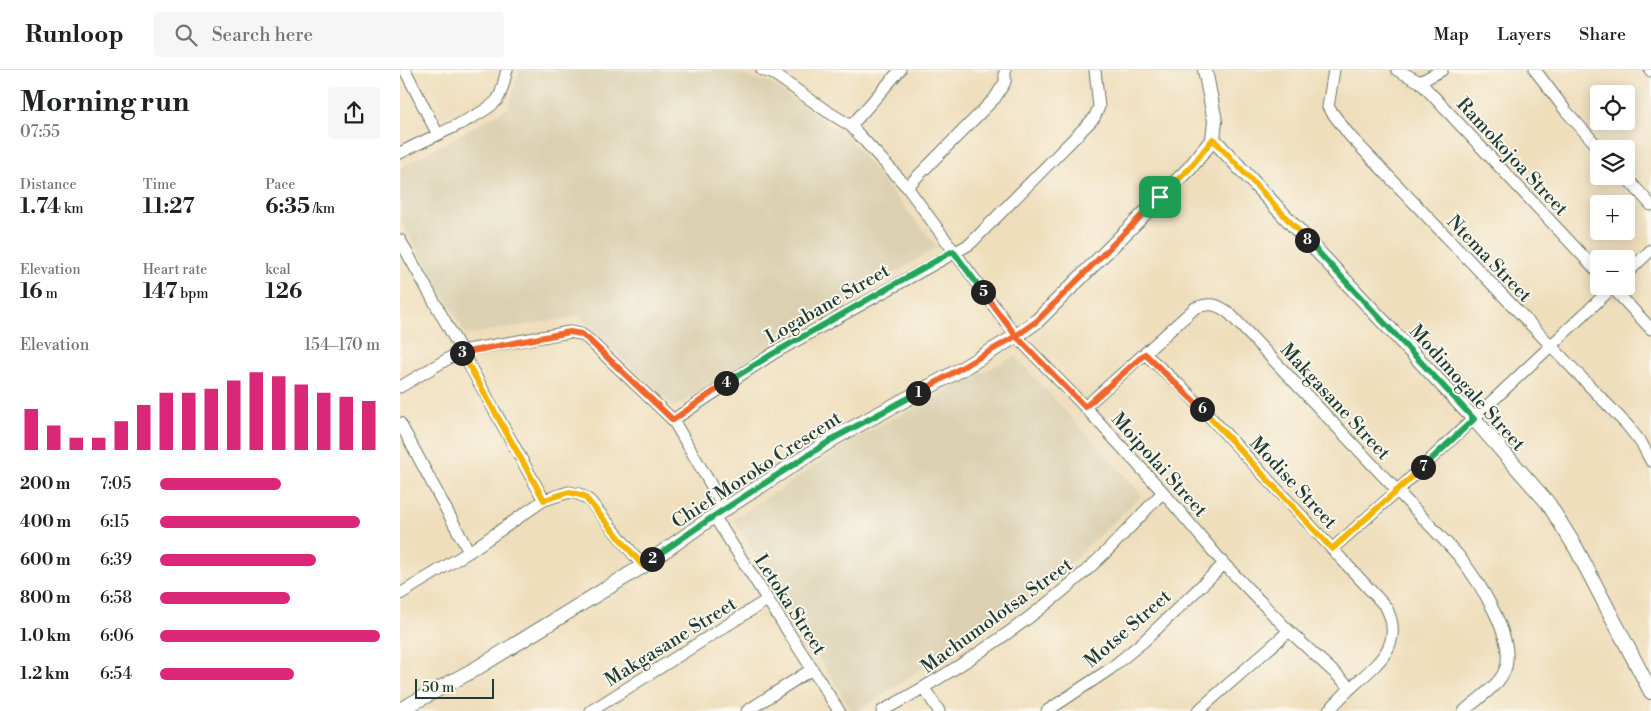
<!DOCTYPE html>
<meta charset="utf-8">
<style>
body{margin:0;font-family:"Libre Bodoni",serif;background:#f6f6f6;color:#202124;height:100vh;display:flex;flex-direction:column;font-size:19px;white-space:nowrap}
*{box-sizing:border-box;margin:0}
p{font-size:16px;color:#757577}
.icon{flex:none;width:28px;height:28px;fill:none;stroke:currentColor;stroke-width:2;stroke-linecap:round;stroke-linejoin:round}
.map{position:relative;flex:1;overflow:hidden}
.panel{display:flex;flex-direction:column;background:#fff;width:400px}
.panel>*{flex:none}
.buttons{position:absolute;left:1190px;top:15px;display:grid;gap:10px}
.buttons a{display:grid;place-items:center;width:45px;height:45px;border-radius:5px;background:#fff;box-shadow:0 2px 12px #0003;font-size:25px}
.scale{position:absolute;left:15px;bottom:12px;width:79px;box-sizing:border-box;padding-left:5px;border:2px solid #1f3d34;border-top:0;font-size:14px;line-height:18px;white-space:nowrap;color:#1f3d34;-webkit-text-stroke:4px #fbf7ec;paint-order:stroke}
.pin{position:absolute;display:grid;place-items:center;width:42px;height:42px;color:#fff;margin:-21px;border-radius:10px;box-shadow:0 2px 8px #0006}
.km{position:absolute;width:25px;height:25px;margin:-12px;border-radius:50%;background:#222;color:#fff;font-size:14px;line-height:25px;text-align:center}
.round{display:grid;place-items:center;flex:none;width:52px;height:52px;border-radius:5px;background:#f6f6f6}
.head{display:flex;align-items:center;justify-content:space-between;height:85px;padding:0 20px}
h1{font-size:28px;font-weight:700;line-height:38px}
.metrics{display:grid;grid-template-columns:repeat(3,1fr);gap:8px;height:85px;padding:5px 20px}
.metrics div{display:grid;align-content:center}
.metrics b{font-size:21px;font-weight:700}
.metrics small{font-size:14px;font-weight:400}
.metrics p{font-size:14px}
.chart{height:140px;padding:10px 20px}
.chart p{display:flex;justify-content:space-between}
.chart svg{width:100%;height:90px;margin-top:5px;stroke:#db2777;stroke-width:6}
ul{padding:0 20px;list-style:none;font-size:16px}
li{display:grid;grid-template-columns:80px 60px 1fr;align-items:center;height:38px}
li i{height:12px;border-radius:6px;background:#db2777}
header{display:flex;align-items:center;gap:30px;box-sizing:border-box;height:70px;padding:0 25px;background:#fff;border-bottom:1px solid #e0e0e0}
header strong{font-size:24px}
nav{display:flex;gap:28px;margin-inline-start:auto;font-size:18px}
.search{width:350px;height:45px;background:#f6f6f6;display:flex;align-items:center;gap:12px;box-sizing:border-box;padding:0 18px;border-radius:5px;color:#757577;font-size:19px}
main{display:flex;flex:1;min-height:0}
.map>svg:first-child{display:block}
.built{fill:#dbd1b2}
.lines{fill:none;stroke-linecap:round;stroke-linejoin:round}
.minor-casing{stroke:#687564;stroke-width:13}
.tertiary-casing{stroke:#687564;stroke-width:16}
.minor{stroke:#fff;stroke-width:11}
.tertiary{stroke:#fff;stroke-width:14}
.split-1-casing{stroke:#fff;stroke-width:10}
.split-2-casing{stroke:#fff;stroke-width:10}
.split-3-casing{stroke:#fff;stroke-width:10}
.split-4-casing{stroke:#fff;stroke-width:10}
.split-5-casing{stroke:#fff;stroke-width:10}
.split-6-casing{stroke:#fff;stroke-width:10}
.split-7-casing{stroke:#fff;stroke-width:10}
.split-8-casing{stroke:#fff;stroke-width:10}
.split-9-casing{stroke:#fff;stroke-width:10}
.split-1{stroke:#f0652b;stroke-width:6}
.split-2{stroke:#22a559;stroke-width:6}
.split-3{stroke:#f5b400;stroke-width:6}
.split-4{stroke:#f0652b;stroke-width:6}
.split-5{stroke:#22a559;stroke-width:6}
.split-6{stroke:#f0652b;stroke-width:6}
.split-7{stroke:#f5b400;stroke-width:6}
.split-8{stroke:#22a559;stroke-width:6}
.split-9{stroke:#f5b400;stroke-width:6}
.labels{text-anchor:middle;stroke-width:4;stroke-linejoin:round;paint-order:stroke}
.street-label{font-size:19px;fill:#1f3d34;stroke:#fbf7ec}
</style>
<header>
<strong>Runloop</strong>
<div class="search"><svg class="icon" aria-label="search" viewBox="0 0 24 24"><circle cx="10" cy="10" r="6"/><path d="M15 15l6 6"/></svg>Search here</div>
<nav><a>Map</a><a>Layers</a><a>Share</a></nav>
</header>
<main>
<section class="panel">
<div class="head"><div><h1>Morning run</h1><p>07:55</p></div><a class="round"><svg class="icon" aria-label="share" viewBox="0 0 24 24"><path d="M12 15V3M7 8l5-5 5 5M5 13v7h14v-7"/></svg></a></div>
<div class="metrics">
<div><p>Distance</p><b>1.74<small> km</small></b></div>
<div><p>Time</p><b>11:27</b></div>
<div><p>Pace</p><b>6:35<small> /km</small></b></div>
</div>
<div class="metrics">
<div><p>Elevation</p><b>16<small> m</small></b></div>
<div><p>Heart rate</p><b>147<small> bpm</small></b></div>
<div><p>kcal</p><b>126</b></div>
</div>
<div class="chart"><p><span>Elevation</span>154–170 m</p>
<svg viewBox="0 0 160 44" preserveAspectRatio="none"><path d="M5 44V24M15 44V32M25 44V38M35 44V38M45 44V30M55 44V22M65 44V16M75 44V16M85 44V14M95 44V10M105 44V6M115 44V8M125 44V12M135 44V16M145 44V18M155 44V20"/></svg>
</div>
<ul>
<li><b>200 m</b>7:05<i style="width:55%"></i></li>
<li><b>400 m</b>6:15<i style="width:91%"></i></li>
<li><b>600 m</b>6:39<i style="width:71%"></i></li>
<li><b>800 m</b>6:58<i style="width:59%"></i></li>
<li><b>1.0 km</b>6:06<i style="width:100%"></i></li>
<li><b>1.2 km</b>6:54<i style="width:61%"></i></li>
</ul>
</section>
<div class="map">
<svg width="1251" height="641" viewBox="0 0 1251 641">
<rect width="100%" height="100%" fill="#fbf7ec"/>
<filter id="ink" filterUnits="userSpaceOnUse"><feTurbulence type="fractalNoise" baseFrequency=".02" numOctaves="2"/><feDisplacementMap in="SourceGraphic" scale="10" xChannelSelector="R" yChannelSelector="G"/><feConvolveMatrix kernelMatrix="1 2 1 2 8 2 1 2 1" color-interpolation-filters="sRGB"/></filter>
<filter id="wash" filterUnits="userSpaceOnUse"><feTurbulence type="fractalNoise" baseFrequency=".0096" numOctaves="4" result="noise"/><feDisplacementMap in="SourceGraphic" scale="20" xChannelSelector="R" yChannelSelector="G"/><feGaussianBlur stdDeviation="1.12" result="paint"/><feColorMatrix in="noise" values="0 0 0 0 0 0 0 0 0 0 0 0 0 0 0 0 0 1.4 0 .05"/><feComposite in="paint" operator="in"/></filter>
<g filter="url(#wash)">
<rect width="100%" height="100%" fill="#efdebc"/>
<path class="built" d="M120,0H324L370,13L449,69L537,177L274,338L179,246L66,265L0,149V98L108,38Z
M615,286L742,425L635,526L457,641H452L334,449L460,366Z"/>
</g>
<g filter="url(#ink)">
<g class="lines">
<g class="minor-casing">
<path id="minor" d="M5,0L37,63
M362,0L374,4L425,40L451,56L507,117L616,266L685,337L763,422L824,494L889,561L951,618
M934,0L928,37L950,66L1227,355L1242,374L1251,391
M997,0L1020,12L1199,203
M1135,0L1166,41L1200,79
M1250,0L1251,1
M1020,12L1042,0
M451,56L500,0
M0,83C21,71 84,46 97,30C103,22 104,9 107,0
M1225,106L1251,135
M507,117L595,28L605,12V0
M0,170L144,430
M1226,204L1251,180
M1211,216L1251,259
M745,284L785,320L986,537C1005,574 978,593 953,616C944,624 936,633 928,641
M0,317L61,281L170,262L181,264L188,269L273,350L325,439
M685,337L795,238C810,232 818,234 830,244L1058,485C1077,509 1117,568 1105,600C1099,616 1076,630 1064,641
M273,350L374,283L570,174L694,48L699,37L695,0
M0,353L69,482
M314,446L439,641
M932,479L997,421L1214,216
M0,524L69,482L144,430L169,422L179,424L190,431L243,496
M524,618L539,641
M191,641L367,530
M347,641L412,599
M482,641C550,604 622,557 680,506C710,481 736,450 763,422
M647,641L710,599L744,571L824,494
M798,641L889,561"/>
</g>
<g class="tertiary-casing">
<path id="tertiary" d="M813,69L1074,349L1148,433L1176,478L1251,622
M0,640L77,598L243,496L314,446L436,367L560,300L616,266L637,251L789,99L813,69L815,51L805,0"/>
</g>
<use href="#minor" class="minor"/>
<use href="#tertiary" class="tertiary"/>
</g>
</g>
<g class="lines" filter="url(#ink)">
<g class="split-1-casing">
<path id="split-1" d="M518,323L616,266L637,251L760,127"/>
</g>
<g class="split-2-casing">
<path id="split-2" d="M252,489L314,446L436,367L518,323"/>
</g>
<g class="split-3-casing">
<path id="split-3" d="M62,283L144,430L169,422L184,426L243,496L252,489"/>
</g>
<g class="split-4-casing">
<path id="split-4" d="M62,283L170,262L181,264L188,269L273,350L326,313"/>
</g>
<g class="split-5-casing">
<path id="split-5" d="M326,313L374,283L553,181L583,222"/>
</g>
<g class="split-6-casing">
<path id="split-6" d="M583,222L616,266L685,337L745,284L802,339"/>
</g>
<g class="split-7-casing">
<path id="split-7" d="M802,339L932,479L1023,397"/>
</g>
<g class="split-8-casing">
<path id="split-8" d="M907,170L1074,349L1023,397"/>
</g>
<g class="split-9-casing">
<path id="split-9" d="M760,127L789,99L813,69L907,170"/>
</g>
<use href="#split-1" class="split-1"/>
<use href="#split-2" class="split-2"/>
<use href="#split-3" class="split-3"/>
<use href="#split-4" class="split-4"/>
<use href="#split-5" class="split-5"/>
<use href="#split-6" class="split-6"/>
<use href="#split-7" class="split-7"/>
<use href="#split-8" class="split-8"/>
<use href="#split-9" class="split-9"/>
</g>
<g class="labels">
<g class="street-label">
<text transform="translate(1113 86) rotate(47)" y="7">Ramokojoa Street</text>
<text transform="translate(1090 188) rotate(46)" y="7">Ntema Street</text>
<text transform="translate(427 233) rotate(-30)" y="7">Logabane Street</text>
<text transform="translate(1068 317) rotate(48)" y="7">Modimogale Street</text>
<text transform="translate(936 331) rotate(47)" y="7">Makgasane Street</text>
<text transform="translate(760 394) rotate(48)" y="7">Moipolai Street</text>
<text transform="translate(356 399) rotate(-33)" y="7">Chief Moroko Crescent</text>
<text transform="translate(894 412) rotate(47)" y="7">Modise Street</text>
<text transform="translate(391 534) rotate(57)" y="7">Letoka Street</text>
<text transform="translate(596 545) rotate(-36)" y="7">Machumolotsa Street</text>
<text transform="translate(727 558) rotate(-41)" y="7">Motse Street</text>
<text transform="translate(270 571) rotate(-32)" y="7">Makgasane Street</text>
</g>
</g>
</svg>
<div class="buttons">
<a><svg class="icon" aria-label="locate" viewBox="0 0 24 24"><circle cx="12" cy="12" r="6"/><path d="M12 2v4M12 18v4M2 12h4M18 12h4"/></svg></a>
<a><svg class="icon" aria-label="layers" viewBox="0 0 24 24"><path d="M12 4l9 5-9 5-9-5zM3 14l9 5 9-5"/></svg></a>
<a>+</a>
<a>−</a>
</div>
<div class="scale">50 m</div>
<div class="pin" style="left:760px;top:127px;background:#1e9e55"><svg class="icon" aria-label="arrive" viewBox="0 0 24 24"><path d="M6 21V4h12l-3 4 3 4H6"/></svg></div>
<b class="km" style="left:518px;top:323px">1</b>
<b class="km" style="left:252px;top:489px">2</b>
<b class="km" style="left:62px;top:283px">3</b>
<b class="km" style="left:326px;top:313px">4</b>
<b class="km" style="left:583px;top:222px">5</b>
<b class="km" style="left:802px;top:339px">6</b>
<b class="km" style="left:1023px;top:397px">7</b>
<b class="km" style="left:907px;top:170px">8</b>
</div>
</main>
